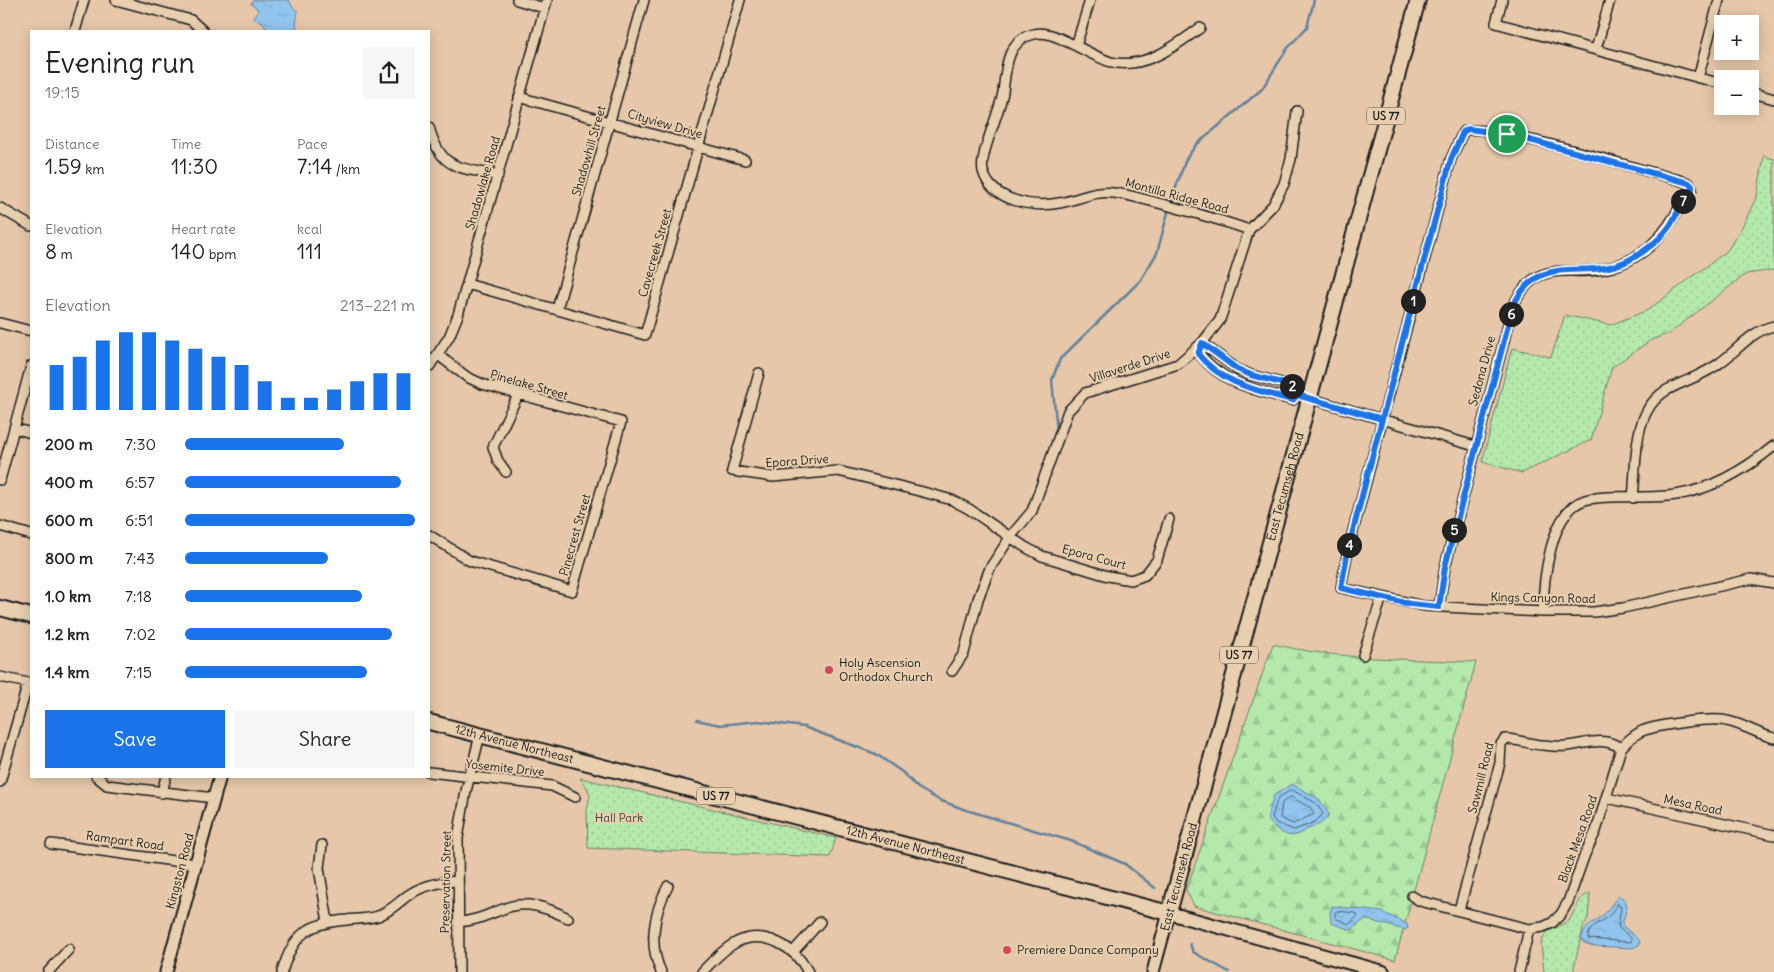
<!DOCTYPE html>
<meta charset="utf-8">
<style>
body{margin:0;font-family:Delius,sans-serif;background:#f6f6f6;color:#222;height:100vh;display:flex;flex-direction:column;font-size:19px;white-space:nowrap}
*{box-sizing:border-box;margin:0}
p{font-size:16px;color:#767676}
.icon{flex:none;width:28px;height:28px;fill:none;stroke:currentColor;stroke-width:2;stroke-linecap:round;stroke-linejoin:round}
.map{position:relative;flex:1;overflow:hidden}
.panel{position:absolute;left:30px;top:30px;width:400px;height:748px;display:flex;flex-direction:column;background:#fff;border-radius:0px;box-shadow:0 2px 12px #0003}
.panel>*{flex:none}
.fabs{position:absolute;left:1714px;top:15px;display:grid;gap:10px}
.fabs a{display:grid;place-items:center;width:45px;height:45px;border-radius:0px;background:#fff;box-shadow:0 2px 12px #0003;font-size:25px}
.pin{position:absolute;display:grid;place-items:center;width:42px;height:42px;color:#fff;margin:-21px;border:2px solid #fff;border-radius:50%;box-shadow:0 1px 5px #0007}
.km{position:absolute;width:25px;height:25px;margin:-12px;border-radius:50%;background:#222;color:#fff;font-size:14px;line-height:25px;text-align:center}
.round{display:grid;place-items:center;flex:none;width:52px;height:52px;border-radius:0px;background:#f6f6f6}
.summary{display:flex;align-items:center;justify-content:space-between;height:85px;padding:0 15px}
h1{font-size:28px;font-weight:600;line-height:38px}
.figures{display:grid;grid-template-columns:repeat(3,1fr);gap:8px;height:85px;padding:5px 15px}
.figures div{display:grid;align-content:center}
.figures b{font-size:21px;font-weight:600}
.figures small{font-size:14px;font-weight:400}
.figures p{font-size:14px}
.chart{height:140px;padding:10px 15px}
.chart p{display:flex;justify-content:space-between}
.chart svg{width:100%;height:90px;margin-top:5px;stroke:#1a73e8;stroke-width:6}
.primary-button{display:flex;gap:10px;margin-top:auto;padding:10px 15px}
.primary-button a{flex:1;height:58px;border-radius:0px;background:#1a73e8;color:#fff;font-size:20px;font-weight:600;line-height:58px;text-align:center}
.primary-button a+a{background:#f6f6f6;color:#222}
ul{padding:0 15px;list-style:none;font-size:16px}
li{display:grid;grid-template-columns:80px 60px 1fr;align-items:center;height:38px}
li i{height:12px;border-radius:6px;background:#1a73e8}
.map>svg:first-child{display:block}
.green{fill:url(#green-dots);stroke:#688264}
.forest{fill:url(#forest-firs);stroke:#688264}
.water{fill:url(#water-ripples);stroke:#62819a}
.lines{fill:none;stroke-linecap:round;stroke-linejoin:round}
.shore{stroke:#4b6070;stroke-width:1}
.stream{stroke:#62819a;stroke-width:2.5}
.minor-casing{stroke:#1c1c1c;stroke-width:12}
.tertiary-casing{stroke:#1c1c1c;stroke-width:15}
.secondary-casing{stroke:#1c1c1c;stroke-width:16}
.primary-casing{stroke:#1c1c1c;stroke-width:18}
.minor{stroke:#e7cfaf;stroke-width:9}
.tertiary{stroke:#e7cfaf;stroke-width:11}
.secondary{stroke:#e7cfaf;stroke-width:12}
.primary{stroke:#e7cfaf;stroke-width:14}
.route-casing{stroke:#fff;stroke-width:10}
.route{stroke:#1a73e8;stroke-width:6}
.poi-dot{fill:#d1495b;stroke:#e7cfaf;stroke-width:2}
.labels{text-anchor:middle;stroke-width:4;stroke-linejoin:round;paint-order:stroke}
.shield{fill:#e7cfaf;stroke:#595248;stroke-width:1}
.shield-label{font-size:11px;font-weight:bold;fill:#1c1c1c}
.street-label{font-size:12px;fill:#1c1c1c;stroke:#e7cfaf}
.poi-label{font-size:12px;fill:#1c1c1c;stroke:#e7cfaf;text-anchor:start}
.park-label{font-size:12px;fill:#3a4539;stroke:#e7cfaf}
</style>
<div class="map">
<svg width="1774" height="972" viewBox="0 0 1774 972">
<defs>
<pattern id="green-dots" width="8" height="8" patternUnits="userSpaceOnUse" patternTransform="scale(1.25)"><rect width="8" height="8" fill="#b4e9ab"/><path d="M2 2h.1M6 6h.1" fill="none" stroke="#9ac793" stroke-width="1.8" stroke-linecap="round"/></pattern>
<pattern id="forest-firs" width="22" height="20" patternUnits="userSpaceOnUse" patternTransform="scale(1.25)"><rect width="22" height="20" fill="#b4e9ab"/><path d="M5 1l3.5 6h-7zM16 11l3.5 6h-7z" fill="#9ac793"/></pattern>
<pattern id="water-ripples" width="26" height="14" patternUnits="userSpaceOnUse" patternTransform="scale(1.25)"><rect width="26" height="14" fill="#91c5ee"/><path d="M2 4q2-2 4 0t4 0M15 11q2-2 4 0t4 0" fill="none" stroke="#7ca9cc"/></pattern>
</defs>
<rect width="100%" height="100%" fill="#e6c7aa"/>
<filter id="ink" filterUnits="userSpaceOnUse"><feTurbulence type="fractalNoise" baseFrequency=".02" numOctaves="2"/><feDisplacementMap in="SourceGraphic" scale="10" xChannelSelector="R" yChannelSelector="G"/><feConvolveMatrix kernelMatrix="1 2 1 2 8 2 1 2 1" color-interpolation-filters="sRGB"/></filter>
<g filter="url(#ink)">
<path class="green" d="M1764,156L1774,159V270L1746,274L1670,333L1651,340L1612,367L1591,440L1522,473L1482,462L1512,348L1551,357L1565,315L1610,325L1648,310L1727,251L1742,227L1757,196Z
M580,778L836,838L830,857L588,848L587,810L590,795L588,789Z
M1590,893L1588,918L1583,928L1573,972H1544L1541,943L1547,932L1569,921L1581,898Z"/>
<path class="forest" d="M1273,644C1338,660 1409,659 1476,662L1395,960L1194,906L1186,890Z"/>
<path class="water" d="M253,0H289L293,8L298,11L296,26L300,31H268L262,22L253,18L258,12L256,7L251,4Z
M1292,784L1319,799L1329,814C1326,822 1318,825 1311,828C1306,829 1301,834 1296,835C1285,838 1272,827 1267,818L1274,795Z
M1619,896L1625,899L1627,907L1622,925L1640,941L1639,945L1633,948L1594,946L1584,943L1581,939C1587,921 1596,924 1606,912C1611,906 1613,901 1619,896Z
M1332,906L1382,912L1407,924L1408,928L1405,930L1365,919L1351,930L1331,923L1330,913Z"/>
<g class="lines">
<path class="shore" d="M1292,790L1316,803L1323,814L1315,822L1294,830L1276,823L1272,817L1278,798Z
M1291,797L1311,808L1314,814L1293,824L1280,818L1282,803Z
M1618,904L1621,907L1618,927L1631,938V942L1588,939C1587,927 1600,923 1608,917C1613,913 1613,908 1618,904Z
M1337,911L1356,913L1358,916L1349,924L1335,918V913Z"/>
<path class="stream" d="M1057,431L1052,380L1060,359L1140,281L1157,253L1171,201L1186,159L1196,145L1262,89L1287,49L1307,27L1314,0
M697,720L720,725L758,721L804,727L876,754L902,772L918,788L939,800L966,810L1071,841L1125,864L1155,888
M1190,944L1193,952L1229,972"/>
<g class="minor-casing">
<path id="minor" d="M116,0L191,20L203,31
M517,0L544,8
M1502,0L1496,23L1722,84
M1200,28C1175,46 1144,70 1111,62C1098,58 1083,49 1070,43C1059,38 1047,31 1034,34C1006,40 1006,69 1003,92C1000,112 979,155 983,171C991,201 1033,208 1059,203C1078,200 1095,190 1114,193C1132,195 1149,201 1166,205C1194,213 1222,220 1249,230
M75,31L84,0
M1076,46L1090,0
M1596,49L1610,0
M1698,78L1719,0
M1750,92L1774,99
M519,97L745,160
M429,127C441,171 458,166 498,176
M0,208L31,226
M467,284L645,335L740,0
M557,309L644,0
M0,323L31,331
M1202,343L1237,369L1251,375L1296,387L1297,395L1293,400L1288,399C1255,390 1222,383 1199,354Z
M429,367L449,337L458,315L547,0
M759,373L732,471L773,477L838,471L923,492L952,500L969,509L1025,547L1042,556L1108,576L1131,580L1145,575L1157,560L1169,519
M1305,397L1475,446
M14,428L31,433
M506,472L498,461L493,447L518,395
M0,480L31,366
M1633,498C1637,463 1631,411 1667,390C1685,380 1705,375 1721,362C1739,349 1751,331 1774,326
M0,526L31,535
M429,535L470,561L572,591L621,422L482,384L467,377L438,355
M1439,607L1445,567L1513,306C1539,253 1570,280 1612,267C1645,257 1667,233 1681,204C1684,198 1690,195 1692,189L1689,183L1669,177C1641,170 1478,120 1463,132L1451,159L1348,550L1341,588L1424,606L1543,612H1594L1623,608L1751,579L1774,583
M1543,612C1543,582 1550,510 1585,500C1609,493 1648,500 1676,495C1713,489 1746,469 1774,446
M1363,655L1382,597
M952,671L964,653L978,599L990,568L1011,536L1032,511L1068,411L1085,393L1178,364L1202,343L1220,320L1249,230L1273,205L1284,184L1291,159L1297,111
M0,677L28,683L0,782
M429,772L552,786L575,797
M96,776L107,785L214,798
M162,793L166,776
M1607,798L1774,835
M51,844L196,864
M322,845L319,868L328,922
M1412,896L1420,901L1529,929L1543,927L1552,923L1561,914L1568,902L1585,854L1596,831L1621,748C1627,741 1634,735 1642,731C1658,725 1710,717 1727,721C1743,724 1757,734 1774,738
M1459,910L1500,763L1501,744L1505,739C1513,738 1532,745 1543,745C1551,746 1559,747 1567,746C1586,744 1603,736 1621,748
M458,922C476,921 487,915 503,909C525,899 548,908 568,918
M793,952L820,922
M48,972L69,949
M282,972C293,934 308,923 347,920C357,919 368,919 378,916C389,912 398,903 407,896C422,885 439,882 457,881
M459,972L458,838L466,791L480,735
M661,972C648,944 654,912 668,886
M702,972C713,961 723,949 737,942C765,929 795,947 808,972
M1519,972L1529,929"/>
</g>
<g class="tertiary-casing">
<path id="tertiary" d="M166,972L220,776
M1153,972L1169,913"/>
</g>
<g class="secondary-casing">
<path id="secondary" d="M1169,913L1383,972"/>
</g>
<g class="primary-casing">
<g id="primary">
<path d="M0,608L31,616"/>
<path id="s1" d="M429,722L1169,913L1418,0"/>
</g>
</g>
<use href="#minor" class="minor"/>
<use href="#tertiary" class="tertiary"/>
<use href="#secondary" class="secondary"/>
<use href="#primary" class="primary"/>
</g>
</g>
<g class="lines" filter="url(#ink)">
<g class="route-casing">
<path id="route" d="M1507,134L1468,129L1463,132L1451,159L1382,419L1297,395L1296,387L1251,375L1237,369L1202,343L1198,354C1221,383 1255,390 1288,399L1293,400L1297,395L1382,419L1348,550L1341,588L1410,604L1439,607L1445,567L1513,306C1541,248 1585,284 1631,259C1646,251 1662,238 1671,224C1678,212 1682,202 1692,192V186L1689,183L1507,134"/>
</g>
<use href="#route" class="route"/>
</g>
<g class="poi-dot">
<circle cx="829" cy="670" r="5"/>
<circle cx="1007" cy="950" r="5"/>
</g>
<g class="labels">
<g class="shield">
<rect x="1367" y="107.5" width="38" height="17" rx="4"/>
<rect x="1220" y="646.5" width="38" height="17" rx="4"/>
<rect x="697" y="787.5" width="38" height="17" rx="4"/>
</g>
<g class="shield-label">
<text x="1386" y="120">US 77</text>
<text x="1239" y="659">US 77</text>
<text x="716" y="800">US 77</text>
</g>
<g class="street-label">
<text transform="translate(665 124) rotate(16)" y="4">Cityview Drive</text>
<text transform="translate(589 151) rotate(-74)" y="4">Shadowhill Street</text>
<text transform="translate(483 183) rotate(-74)" y="4">Shadowlake Road</text>
<text transform="translate(1177 196) rotate(15)" y="4">Montilla Ridge Road</text>
<text transform="translate(655 253) rotate(-74)" y="4">Cavecreek Street</text>
<text transform="translate(1130 366) rotate(-18)" y="4">Villaverde Drive</text>
<text transform="translate(1482 371) rotate(-75)" y="4">Sedona Drive</text>
<text transform="translate(529 385) rotate(16)" y="4">Pinelake Street</text>
<text transform="translate(797 461) rotate(-4)" y="4">Epora Drive</text>
<text dy="4" stroke="none"><textPath href="#s1" startOffset="1206">East Tecumseh Road</textPath></text>
<text transform="translate(575 535) rotate(-74)" y="4">Pinecrest Street</text>
<text transform="translate(1094 557) rotate(15)" y="4">Epora Court</text>
<text transform="translate(1543 598) rotate(1)" y="4">Kings Canyon Road</text>
<text dy="4" stroke="none"><textPath href="#s1" startOffset="88">12th Avenue Northeast</textPath></text>
<text transform="translate(505 768) rotate(6)" y="4">Yosemite Drive</text>
<text transform="translate(1481 778) rotate(-76)" y="4">Sawmill Road</text>
<text transform="translate(1693 805) rotate(12)" y="4">Mesa Road</text>
<text transform="translate(1578 839) rotate(-70)" y="4">Black Mesa Road</text>
<text transform="translate(125 841) rotate(8)" y="4">Rampart Road</text>
<text dy="4" stroke="none"><textPath href="#s1" startOffset="492">12th Avenue Northeast</textPath></text>
<text transform="translate(180 871) rotate(-75)" y="4">Kingston Road</text>
<text transform="translate(1179 877) rotate(-75)" y="4">East Tecumseh Road</text>
<text transform="translate(446 882) rotate(-89)" y="4">Preservation Street</text>
</g>
<g class="poi-label">
<text x="839" y="667">Holy Ascension<tspan x="839" dy="14">Orthodox Church</tspan></text>
<text x="1017" y="954">Premiere Dance Company</text>
</g>
<g class="park-label">
<text x="619" y="822">Hall Park</text>
</g>
</g>
</svg>
<div class="fabs">
<a>+</a>
<a>−</a>
</div>
<div class="pin" style="left:1507px;top:134px;background:#1e9e55"><svg class="icon" aria-label="arrive" viewBox="0 0 24 24"><path d="M6 21V4h12l-3 4 3 4H6"/></svg></div>
<b class="km" style="left:1413px;top:301px">1</b>
<b class="km" style="left:1292px;top:386px">2</b>
<b class="km" style="left:1349px;top:545px">4</b>
<b class="km" style="left:1454px;top:530px">5</b>
<b class="km" style="left:1511px;top:314px">6</b>
<b class="km" style="left:1683px;top:201px">7</b>
<section class="panel">
<div class="summary"><div><h1>Evening run</h1><p>19:15</p></div><a class="round"><svg class="icon" aria-label="share" viewBox="0 0 24 24"><path d="M12 15V3M7 8l5-5 5 5M5 13v7h14v-7"/></svg></a></div>
<div class="figures">
<div><p>Distance</p><b>1.59<small> km</small></b></div>
<div><p>Time</p><b>11:30</b></div>
<div><p>Pace</p><b>7:14<small> /km</small></b></div>
</div>
<div class="figures">
<div><p>Elevation</p><b>8<small> m</small></b></div>
<div><p>Heart rate</p><b>140<small> bpm</small></b></div>
<div><p>kcal</p><b>111</b></div>
</div>
<div class="chart"><p><span>Elevation</span>213–221 m</p>
<svg viewBox="0 0 160 44" preserveAspectRatio="none"><path d="M5 44V22M15 44V18M25 44V10M35 44V6M45 44V6M55 44V10M65 44V14M75 44V18M85 44V22M95 44V30M105 44V38M115 44V38M125 44V34M135 44V30M145 44V26M155 44V26"/></svg>
</div>
<ul>
<li><b>200 m</b>7:30<i style="width:69%"></i></li>
<li><b>400 m</b>6:57<i style="width:94%"></i></li>
<li><b>600 m</b>6:51<i style="width:100%"></i></li>
<li><b>800 m</b>7:43<i style="width:62%"></i></li>
<li><b>1.0 km</b>7:18<i style="width:77%"></i></li>
<li><b>1.2 km</b>7:02<i style="width:90%"></i></li>
<li><b>1.4 km</b>7:15<i style="width:79%"></i></li>
</ul>
<div class="primary-button"><a>Save</a><a>Share</a></div>
</section>
</div>
